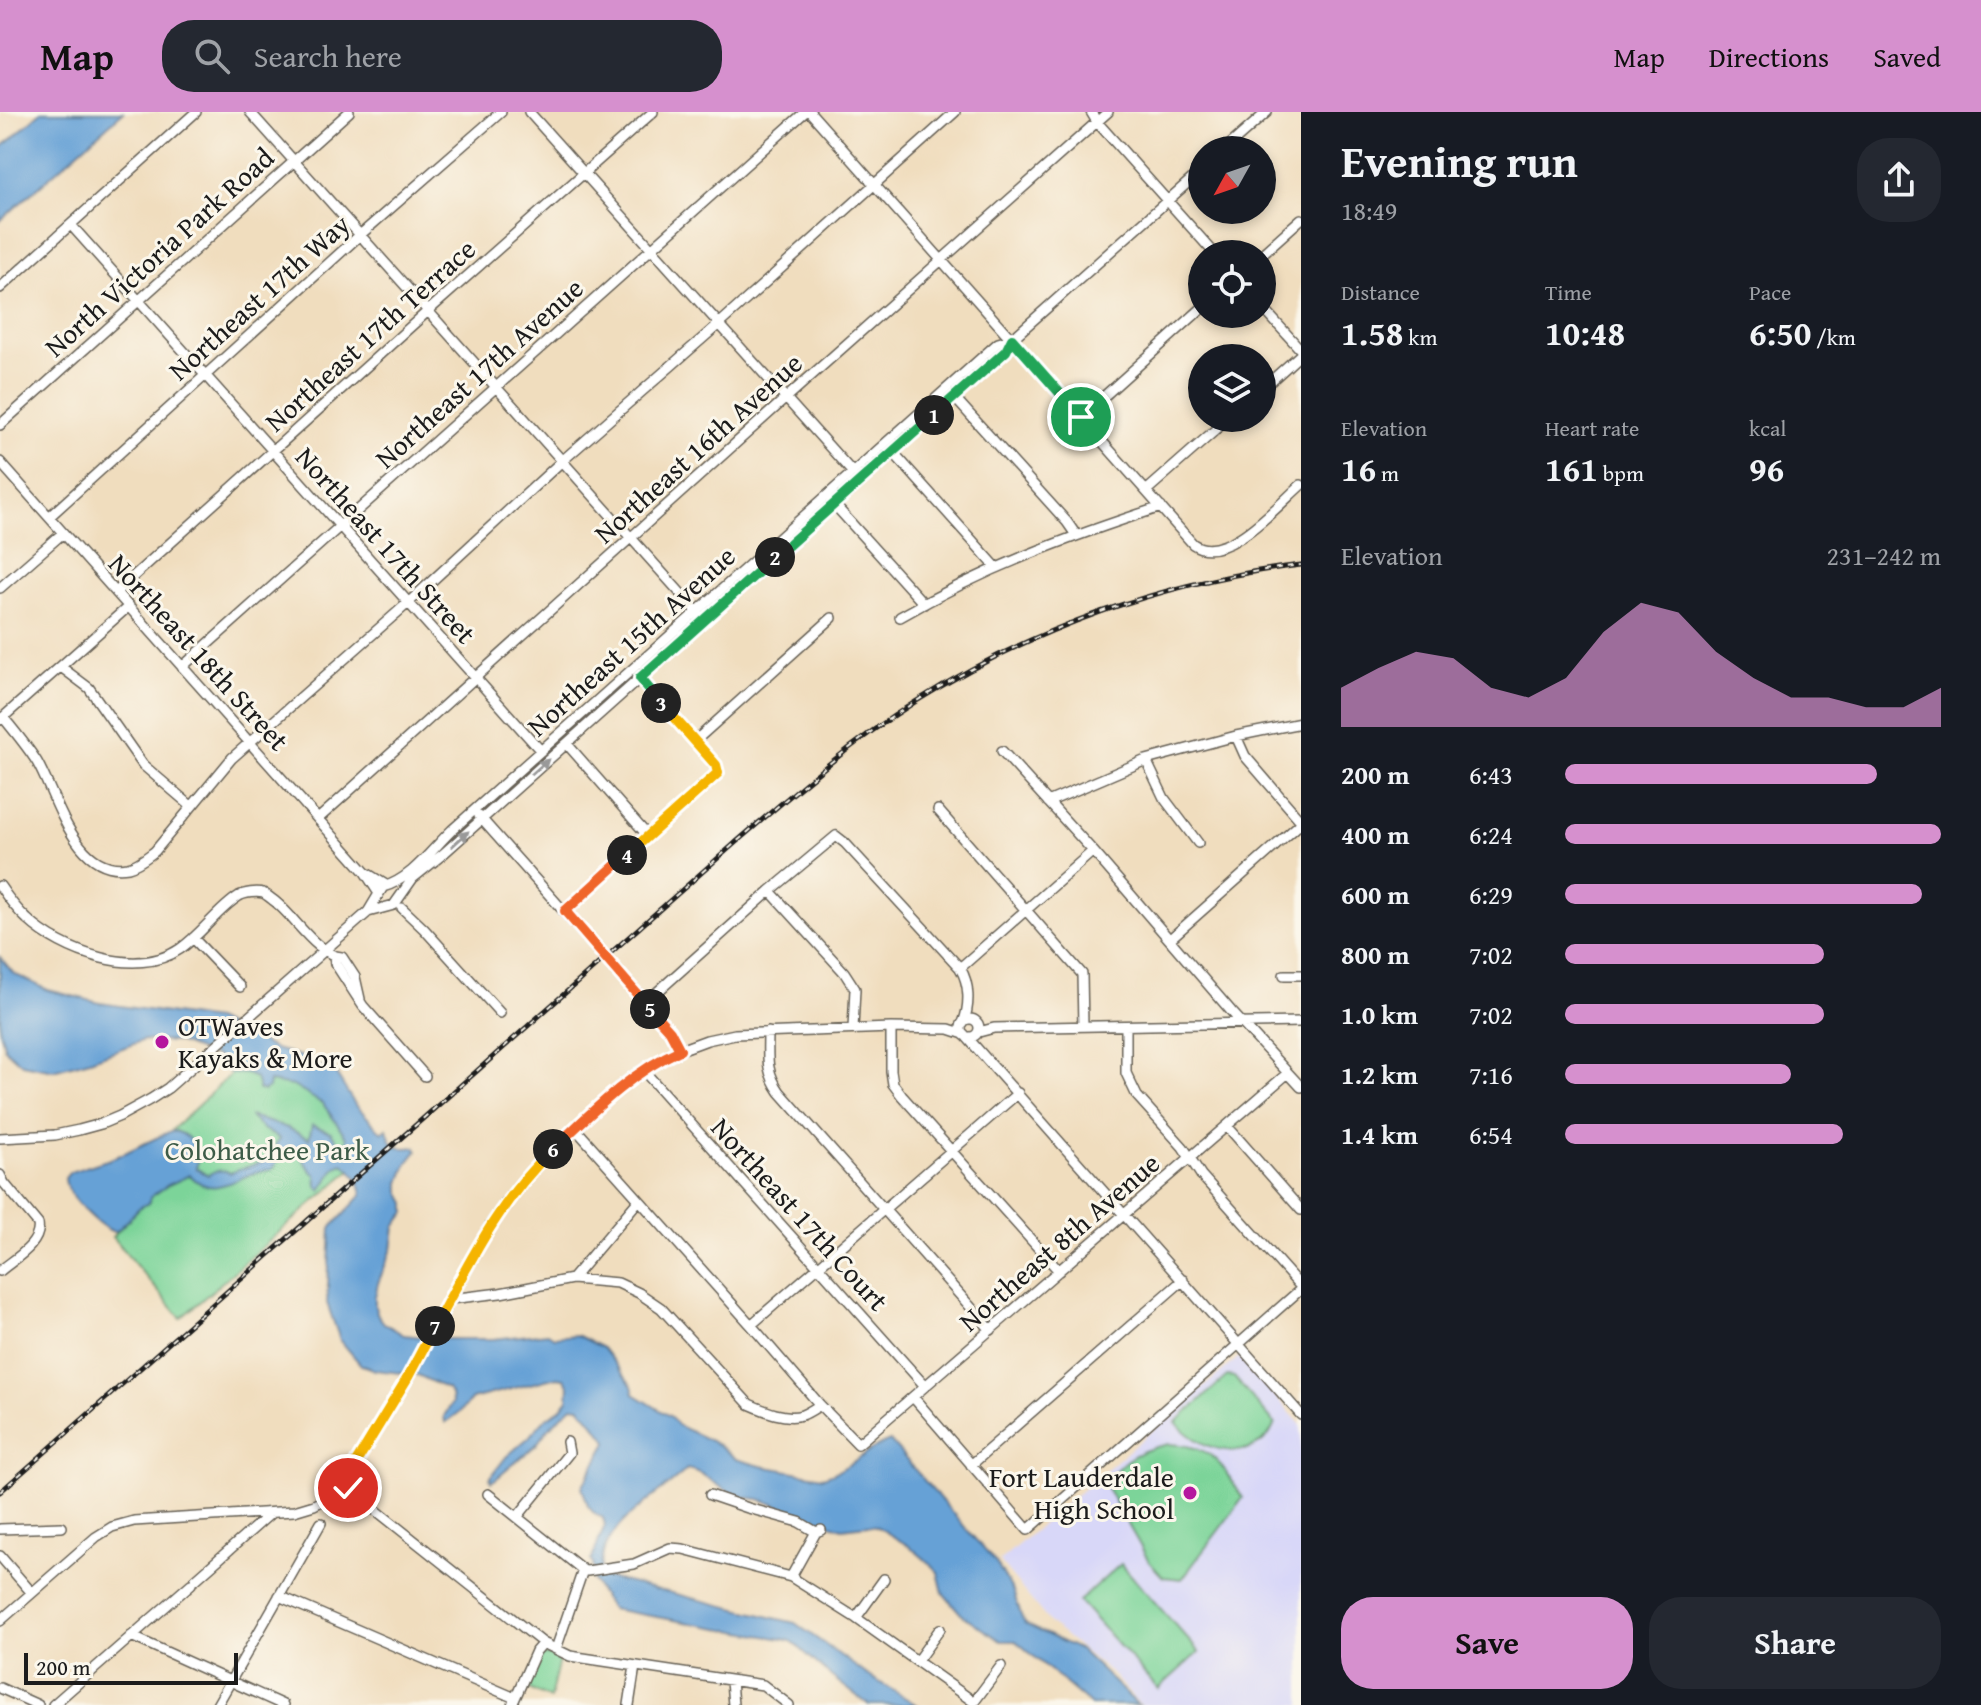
<!DOCTYPE html>
<meta charset="utf-8">
<style>
body{margin:0;font-family:"Gentium Book Plus",serif;background:#242831;color:#f1f3f6;height:100vh;display:flex;flex-direction:column;font-size:30px;white-space:nowrap}
*{box-sizing:border-box;margin:0}
p{font-size:26px;color:#9ea1a6}
.icon{flex:none;width:44px;height:44px;fill:none;stroke:currentColor;stroke-width:2;stroke-linecap:round;stroke-linejoin:round}
.map{position:relative;flex:1;overflow:hidden}
.drawer{display:flex;flex-direction:column;background:#171b24;width:680px}
.drawer>*{flex:none}
.needle{width:52px;rotate:230deg}
.buttons{position:absolute;left:1188px;top:24px;display:grid;gap:16px}
.buttons a{display:grid;place-items:center;width:88px;height:88px;border-radius:50%;background:#171b24;box-shadow:0 4px 12px #0003;font-size:40px}
.scale{position:absolute;left:24px;bottom:20px;width:214px;box-sizing:border-box;padding-left:8px;border:4px solid #1c1c1c;border-top:0;font-size:22px;line-height:28px;white-space:nowrap;color:#1c1c1c;-webkit-text-stroke:6px #fbf7ec;paint-order:stroke}
.pin{position:absolute;display:grid;place-items:center;width:68px;height:68px;color:#fff;margin:-34px;border:4px solid #fff;border-radius:50%;box-shadow:0 2px 8px #0007}
.km{position:absolute;width:40px;height:40px;margin:-20px;border-radius:50%;background:#222;color:#fff;font-size:22px;line-height:40px;text-align:center}
.round{display:grid;place-items:center;flex:none;width:84px;height:84px;border-radius:32px;background:#242831}
.headline{display:flex;align-items:center;justify-content:space-between;height:136px;padding:0 40px}
h1{font-size:44px;font-weight:800;line-height:60px}
.figures{display:grid;grid-template-columns:repeat(3,1fr);gap:12px;height:136px;padding:8px 40px}
.figures div{display:grid;align-content:center}
.figures b{font-size:34px;font-weight:800}
.figures small{font-size:22px;font-weight:400}
.figures p{font-size:22px}
.chart{height:224px;padding:16px 40px}
.chart p{display:flex;justify-content:space-between}
.chart svg{width:100%;height:144px;margin-top:8px;fill:#d690ce;opacity:.7}
.button{display:flex;gap:16px;margin-top:auto;padding:16px 40px}
.button a{flex:1;height:92px;border-radius:32px;background:#d690ce;color:#111;font-size:32px;font-weight:800;line-height:92px;text-align:center}
.button a+a{background:#242831;color:#f1f3f6}
ul{padding:0 40px;list-style:none;font-size:26px}
li{display:grid;grid-template-columns:128px 96px 1fr;align-items:center;height:60px}
li i{height:20px;border-radius:10px;background:#d690ce}
header{display:flex;align-items:center;gap:48px;box-sizing:border-box;height:112px;padding:0 40px;background:#d690ce;color:#111}
header strong{font-size:38px}
nav{display:flex;gap:44px;margin-inline-start:auto;font-size:28px}
.search{width:560px;height:72px;background:#242831;display:flex;align-items:center;gap:20px;box-sizing:border-box;padding:0 28px;border-radius:32px;color:#9ea1a6;font-size:30px}
main{display:flex;flex:1;min-height:0}
.map>svg:first-child{display:block}
.built{fill:#d8d7f8}
.green{fill:#7bd499;stroke:#4c785a;stroke-width:2}
.water{fill:#66a1d6;stroke:#415e79;stroke-width:2}
.lines{fill:none;stroke-linecap:round;stroke-linejoin:round}
.minor-casing{stroke:#666055;stroke-width:12}
.minor{stroke:#fff;stroke-width:9}
.rail-casing{stroke:#1c1c1c;stroke-width:5}
.rail{stroke:#fbf7ec;stroke-width:2;stroke-dasharray:6;stroke-linecap:butt}
.oneway{fill:#999}
.split-1-casing{stroke:#fff;stroke-width:16}
.split-2-casing{stroke:#fff;stroke-width:16}
.split-3-casing{stroke:#fff;stroke-width:16}
.split-4-casing{stroke:#fff;stroke-width:16}
.split-5-casing{stroke:#fff;stroke-width:16}
.split-6-casing{stroke:#fff;stroke-width:16}
.split-7-casing{stroke:#fff;stroke-width:16}
.split-8-casing{stroke:#fff;stroke-width:16}
.split-1{stroke:#22a559;stroke-width:10}
.split-2{stroke:#22a559;stroke-width:10}
.split-3{stroke:#22a559;stroke-width:10}
.split-4{stroke:#f5b400;stroke-width:10}
.split-5{stroke:#f0652b;stroke-width:10}
.split-6{stroke:#f0652b;stroke-width:10}
.split-7{stroke:#f5b400;stroke-width:10}
.split-8{stroke:#f5b400;stroke-width:10}
.poi-dot{fill:#b5179e;stroke:#fbf7ec;stroke-width:3}
.labels{text-anchor:middle;stroke-width:6;stroke-linejoin:round;paint-order:stroke}
.street-label{font-size:28px;fill:#1c1c1c;stroke:#fbf7ec}
.poi-label{font-size:28px;fill:#1c1c1c;stroke:#fbf7ec;text-anchor:start}
.park-label{font-size:28px;fill:#3d5c48;stroke:#fbf7ec}
</style>
<header>
<strong>Map</strong>
<div class="search"><svg class="icon" aria-label="search" viewBox="0 0 24 24"><circle cx="10" cy="10" r="6"/><path d="M15 15l6 6"/></svg>Search here</div>
<nav><a>Map</a><a>Directions</a><a>Saved</a></nav>
</header>
<main>
<div class="map">
<svg width="1301" height="1593" viewBox="0 0 1301 1593">
<rect width="100%" height="100%" fill="#fbf7ec"/>
<filter id="ink" filterUnits="userSpaceOnUse"><feTurbulence type="fractalNoise" baseFrequency=".0125" numOctaves="2"/><feDisplacementMap in="SourceGraphic" scale="16" xChannelSelector="R" yChannelSelector="G"/><feConvolveMatrix kernelMatrix="1 2 1 2 8 2 1 2 1" color-interpolation-filters="sRGB"/></filter>
<filter id="wash" filterUnits="userSpaceOnUse"><feTurbulence type="fractalNoise" baseFrequency=".006" numOctaves="4" result="noise"/><feDisplacementMap in="SourceGraphic" scale="32" xChannelSelector="R" yChannelSelector="G"/><feGaussianBlur stdDeviation="1.8" result="paint"/><feColorMatrix in="noise" values="0 0 0 0 0 0 0 0 0 0 0 0 0 0 0 0 0 1.4 0 .05"/><feComposite in="paint" operator="in"/></filter>
<g filter="url(#wash)">
<rect width="100%" height="100%" fill="#f0ddbe"/>
<path class="built" d="M1240,1244L1301,1313V1593H1140L1114,1564L1051,1512L999,1449Z"/>
<path class="green" d="M241,961L301,973L330,987L355,1025L354,1055L181,1206L112,1125L139,1096L148,1091L152,1084L168,1073L190,1063L177,1019H171L231,962Z
M1227,1264L1234,1265L1275,1312C1257,1354 1200,1341 1176,1310Z
M1169,1332C1218,1335 1218,1351 1243,1386L1182,1467L1163,1465L1150,1451L1107,1376C1114,1348 1143,1337 1169,1332Z
M1121,1452L1199,1540L1158,1577L1079,1489Z
M540,1543H549L559,1548L550,1587L525,1575Z"/>
<path class="water" d="M41,0H123L0,109V37Z
M0,845L14,862L48,878L100,891L215,908L275,937L300,944L336,962L354,991L382,1021L387,1017C392,1036 397,1038 416,1035L417,1039L407,1052L400,1071V1080L406,1091V1100L395,1115L392,1137L378,1171L375,1185V1195L378,1203L384,1211L404,1223L441,1227H493L548,1221L554,1225L577,1223L603,1236L632,1274L634,1282L671,1305L677,1313L719,1333L736,1347L761,1354L823,1365C848,1358 866,1337 890,1329L996,1451L1013,1479L1022,1506L1025,1512L1080,1538L1138,1593H1091L1016,1529H1001L961,1502L943,1481L938,1460L929,1451L912,1436L876,1414L868,1413L842,1416L759,1387C746,1387 732,1382 721,1375C710,1368 700,1359 687,1357C657,1387 596,1413 601,1464L795,1511L866,1562L917,1593H869L832,1565L793,1530L788,1528L611,1497L594,1471L592,1467L594,1464L593,1452L591,1449L605,1413L603,1406L593,1400L588,1393L582,1375L608,1329L580,1295L572,1294L548,1317L536,1333L496,1367L491,1370L490,1366L506,1345L529,1325L545,1307L560,1297L568,1287L569,1274L564,1266L557,1265L472,1287L460,1300L445,1311L444,1304L452,1291L451,1282L447,1277L418,1263L375,1258L361,1253L340,1228L327,1191L331,1116L362,1083C360,1069 355,1059 343,1052L336,1055L321,1078L317,1074L316,1063C307,1056 304,1047 296,1039H285L272,1058C242,1057 216,1092 190,1063L168,1073L152,1084L148,1091L139,1096L118,1118L114,1120C98,1114 65,1082 65,1066L70,1060L116,1045L171,1019C189,1020 202,1038 196,1056L208,1063C215,1058 222,1057 230,1061L271,1047L277,1039L275,1033L280,1027L263,1017L249,1004L288,1016L309,1027L312,1013L331,1020L338,1031L345,1033L347,1026L323,992L293,974L269,970L268,976L264,979L258,978C260,962 244,960 231,962L224,956L225,948L177,930L144,928L90,948L53,958L22,952L5,937L0,919Z"/>
</g>
<g filter="url(#ink)">
<g class="lines">
<g class="minor-casing">
<path id="minor" d="M250,0L700,503
M529,0L853,361
M810,0L1193,432C1225,454 1277,394 1301,373
M1091,0L1097,10L1215,142
M1224,38L1267,0
M71,113L541,639
M1262,142L1301,107
M0,176L196,0
M1262,195L1301,238
M1262,277L1301,242
M954,285L1067,410L1076,423
M1081,305L1202,196
M0,313L349,0
M893,340L996,455
M0,350L365,760
M1146,379L1229,306
M832,390L924,492
M49,405L360,123L501,0
M0,476L63,421
M116,480L428,199L653,0
M900,505C985,456 1068,425 1161,395
M61,555L89,576L143,653L191,694
M182,555L805,0
M3,605C15,620 27,634 37,650C57,685 75,764 128,755C138,753 147,745 155,739L232,646L408,491L562,349L719,212L955,0
M0,608L129,494
M1236,624L1245,644L1301,709
M695,629L832,506
M567,632L648,724
M1002,639L1093,739L1231,899L1301,975
M1146,648L1164,686L1198,731
M1048,690L1146,648L1236,624L1301,611
M938,698L1082,862L1083,914
M479,704L650,896L670,919L680,938
M318,707L786,286L1108,0
M0,774C8,786 17,798 27,807C62,840 136,867 180,837C202,822 217,798 239,784C244,781 257,779 263,781C264,781 272,787 273,788C293,802 317,844 342,845L355,865L360,887
M770,779L844,860L855,877L853,917
M378,780L365,760L386,773
M402,796L424,817L500,901
M565,799L718,661L716,653L640,566
M368,800L394,793L413,766L443,742L1006,239L1012,227L1202,58
M193,826L240,875
M1170,827L1301,711
M334,845L335,851L363,894L425,964
M960,856L1093,739
M1284,863H1301
M645,891L770,779L836,724L845,731L960,856C970,872 970,894 963,911
M961 916a9 9 0 1 1 18 0a9 9 0 1 1-18 0Z
M1126,914V961L1137,984L1183,1035L1201,1063L1301,1175
M891,916V959L893,972L902,984L1059,1159
M768,920C768,945 765,959 780,980L991,1218
M979,920L994,916L1301,910
M966,924L1301,1303
M643,958L925,1274
M1227,1014L1301,1098
M575,1016L751,1213L820,1293L858,1332L1288,961
M0,1026L55,1023L79,1018L101,1012L120,1004L151,987L168,976L201,947L368,800L383,775C412,767 431,738 452,718L998,231L1012,227
M0,1063L4,1071L38,1112C42,1132 14,1147 0,1159
M572,1167L639,1088
M450,1187L500,1181L572,1167L618,1171L639,1181L661,1196L749,1292C765,1299 785,1308 802,1303C808,1301 815,1296 820,1293
M751,1213L1018,981
M913,1285L1028,1418L1301,1177
M971,1353L1183,1168
M343,1372L543,1531L570,1544L763,1573L789,1593
M488,1382L583,1458
M710,1383L748,1396L799,1410L816,1420
M518,1404L569,1341L567,1330
M0,1417L62,1415
M0,1444L32,1481
M583,1458L587,1459L634,1452L670,1436L683,1437L791,1465L856,1506L974,1590L1001,1554
M791,1465L816,1420L821,1418
M195,1468L271,1401
M279,1484L515,1586
M856,1506L884,1467
M0,1509L96,1425L112,1415L134,1409L294,1399L314,1393L329,1385L349,1364L408,1265L489,1115L510,1085L535,1055L567,1024L621,974L643,958L680,938L707,928L735,922L891,916L949,917L964,922
M131,1524L283,1593
M556,1537L583,1458
M917,1549L940,1517
M731,1569L733,1593
M0,1576L38,1593
M53,1593L191,1472
M217,1593L321,1411
M512,1593L536,1539L543,1531
M629,1593L635,1554"/>
</g>
<use href="#minor" class="minor"/>
<g class="rail-casing">
<path id="rail" d="M0,1380L734,732C792,682 850,631 915,590C1031,517 1164,469 1301,453"/>
</g>
<use href="#rail" class="rail"/>
</g>
<defs><path id="oneway-solid" d="M-6-.8H1V-3.2L6.5 0L1 3.2V.8H-6Z" transform="scale(2)"/></defs>
<g class="oneway">
<use href="#oneway-solid" transform="translate(540 655) rotate(-42)"/>
<use href="#oneway-solid" transform="translate(460 727) rotate(-42)"/>
</g>
</g>
<g class="lines" filter="url(#ink)">
<g class="split-1-casing">
<path id="split-1" d="M934,303L1006,239L1012,227L1081,305"/>
</g>
<g class="split-2-casing">
<path id="split-2" d="M775,445L934,303"/>
</g>
<g class="split-3-casing">
<path id="split-3" d="M661,591L640,566L775,445"/>
</g>
<g class="split-4-casing">
<path id="split-4" d="M627,743L718,661L716,653L661,591"/>
</g>
<g class="split-5-casing">
<path id="split-5" d="M627,743L565,799L650,897"/>
</g>
<g class="split-6-casing">
<path id="split-6" d="M553,1037C592,1000 631,960 680,938L670,919L650,897"/>
</g>
<g class="split-7-casing">
<path id="split-7" d="M435,1214C469,1151 500,1087 553,1037"/>
</g>
<g class="split-8-casing">
<path id="split-8" d="M348,1376L343,1372L408,1265L435,1214"/>
</g>
<use href="#split-1" class="split-1"/>
<use href="#split-2" class="split-2"/>
<use href="#split-3" class="split-3"/>
<use href="#split-4" class="split-4"/>
<use href="#split-5" class="split-5"/>
<use href="#split-6" class="split-6"/>
<use href="#split-7" class="split-7"/>
<use href="#split-8" class="split-8"/>
</g>
<g class="poi-dot">
<circle cx="162" cy="930" r="8"/>
<circle cx="1190" cy="1381" r="8"/>
</g>
<g class="labels">
<g class="street-label">
<text transform="translate(159 140) rotate(-42)" y="10">North Victoria Park Road</text>
<text transform="translate(259 185) rotate(-42)" y="10">Northeast 17th Way</text>
<text transform="translate(370 223) rotate(-42)" y="10">Northeast 17th Terrace</text>
<text transform="translate(479 261) rotate(-42)" y="10">Northeast 17th Avenue</text>
<text transform="translate(698 336) rotate(-42)" y="10">Northeast 16th Avenue</text>
<text transform="translate(386 433) rotate(48)" y="10">Northeast 17th Street</text>
<text transform="translate(631 529) rotate(-42)" y="10">Northeast 15th Avenue</text>
<text transform="translate(199 540) rotate(48)" y="10">Northeast 18th Street</text>
<text transform="translate(800 1102) rotate(48)" y="10">Northeast 17th Court</text>
<text transform="translate(1059 1130) rotate(-41)" y="10">Northeast 8th Avenue</text>
</g>
<g class="poi-label">
<text x="178" y="924">OTWaves<tspan x="178" dy="32">Kayaks &amp; More</tspan></text>
<text x="1174" y="1375" text-anchor="end">Fort Lauderdale<tspan x="1174" dy="32">High School</tspan></text>
</g>
<g class="park-label">
<text x="267" y="1048">Colohatchee Park</text>
</g>
</g>
</svg>
<div class="buttons">
<a><svg class="needle" viewBox="-14 -14 28 28"><path d="M0-13l5 13h-10z" fill="#e53935"/><path d="M0 13l5-13h-10z" fill="#9ea1a6"/></svg></a>
<a><svg class="icon" aria-label="locate" viewBox="0 0 24 24"><circle cx="12" cy="12" r="6"/><path d="M12 2v4M12 18v4M2 12h4M18 12h4"/></svg></a>
<a><svg class="icon" aria-label="layers" viewBox="0 0 24 24"><path d="M12 4l9 5-9 5-9-5zM3 14l9 5 9-5"/></svg></a>
</div>
<div class="scale">200 m</div>
<div class="pin" style="left:1081px;top:305px;background:#1e9e55"><svg class="icon" aria-label="arrive" viewBox="0 0 24 24"><path d="M6 21V4h12l-3 4 3 4H6"/></svg></div>
<div class="pin" style="left:348px;top:1376px;background:#d93025"><svg class="icon" aria-label="check" viewBox="0 0 24 24"><path d="M5 12l5 5 9-10"/></svg></div>
<b class="km" style="left:934px;top:303px">1</b>
<b class="km" style="left:775px;top:445px">2</b>
<b class="km" style="left:661px;top:591px">3</b>
<b class="km" style="left:627px;top:743px">4</b>
<b class="km" style="left:650px;top:897px">5</b>
<b class="km" style="left:553px;top:1037px">6</b>
<b class="km" style="left:435px;top:1214px">7</b>
</div>
<section class="drawer">
<div class="headline"><div><h1>Evening run</h1><p>18:49</p></div><a class="round"><svg class="icon" aria-label="share" viewBox="0 0 24 24"><path d="M12 15V3M7 8l5-5 5 5M5 13v7h14v-7"/></svg></a></div>
<div class="figures">
<div><p>Distance</p><b>1.58<small> km</small></b></div>
<div><p>Time</p><b>10:48</b></div>
<div><p>Pace</p><b>6:50<small> /km</small></b></div>
</div>
<div class="figures">
<div><p>Elevation</p><b>16<small> m</small></b></div>
<div><p>Heart rate</p><b>161<small> bpm</small></b></div>
<div><p>kcal</p><b>96</b></div>
</div>
<div class="chart"><p><span>Elevation</span>231–242 m</p>
<svg viewBox="0 0 160 44" preserveAspectRatio="none"><path d="M0 44V32L10 26L20 21L30 23L40 32L50 35L60 29L70 15L80 6L90 9L100 21L110 29L120 35L130 35L140 38L150 38L160 32V44z"/></svg>
</div>
<ul>
<li><b>200 m</b>6:43<i style="width:83%"></i></li>
<li><b>400 m</b>6:24<i style="width:100%"></i></li>
<li><b>600 m</b>6:29<i style="width:95%"></i></li>
<li><b>800 m</b>7:02<i style="width:69%"></i></li>
<li><b>1.0 km</b>7:02<i style="width:69%"></i></li>
<li><b>1.2 km</b>7:16<i style="width:60%"></i></li>
<li><b>1.4 km</b>6:54<i style="width:74%"></i></li>
</ul>
<div class="button"><a>Save</a><a>Share</a></div>
</section>
</main>
